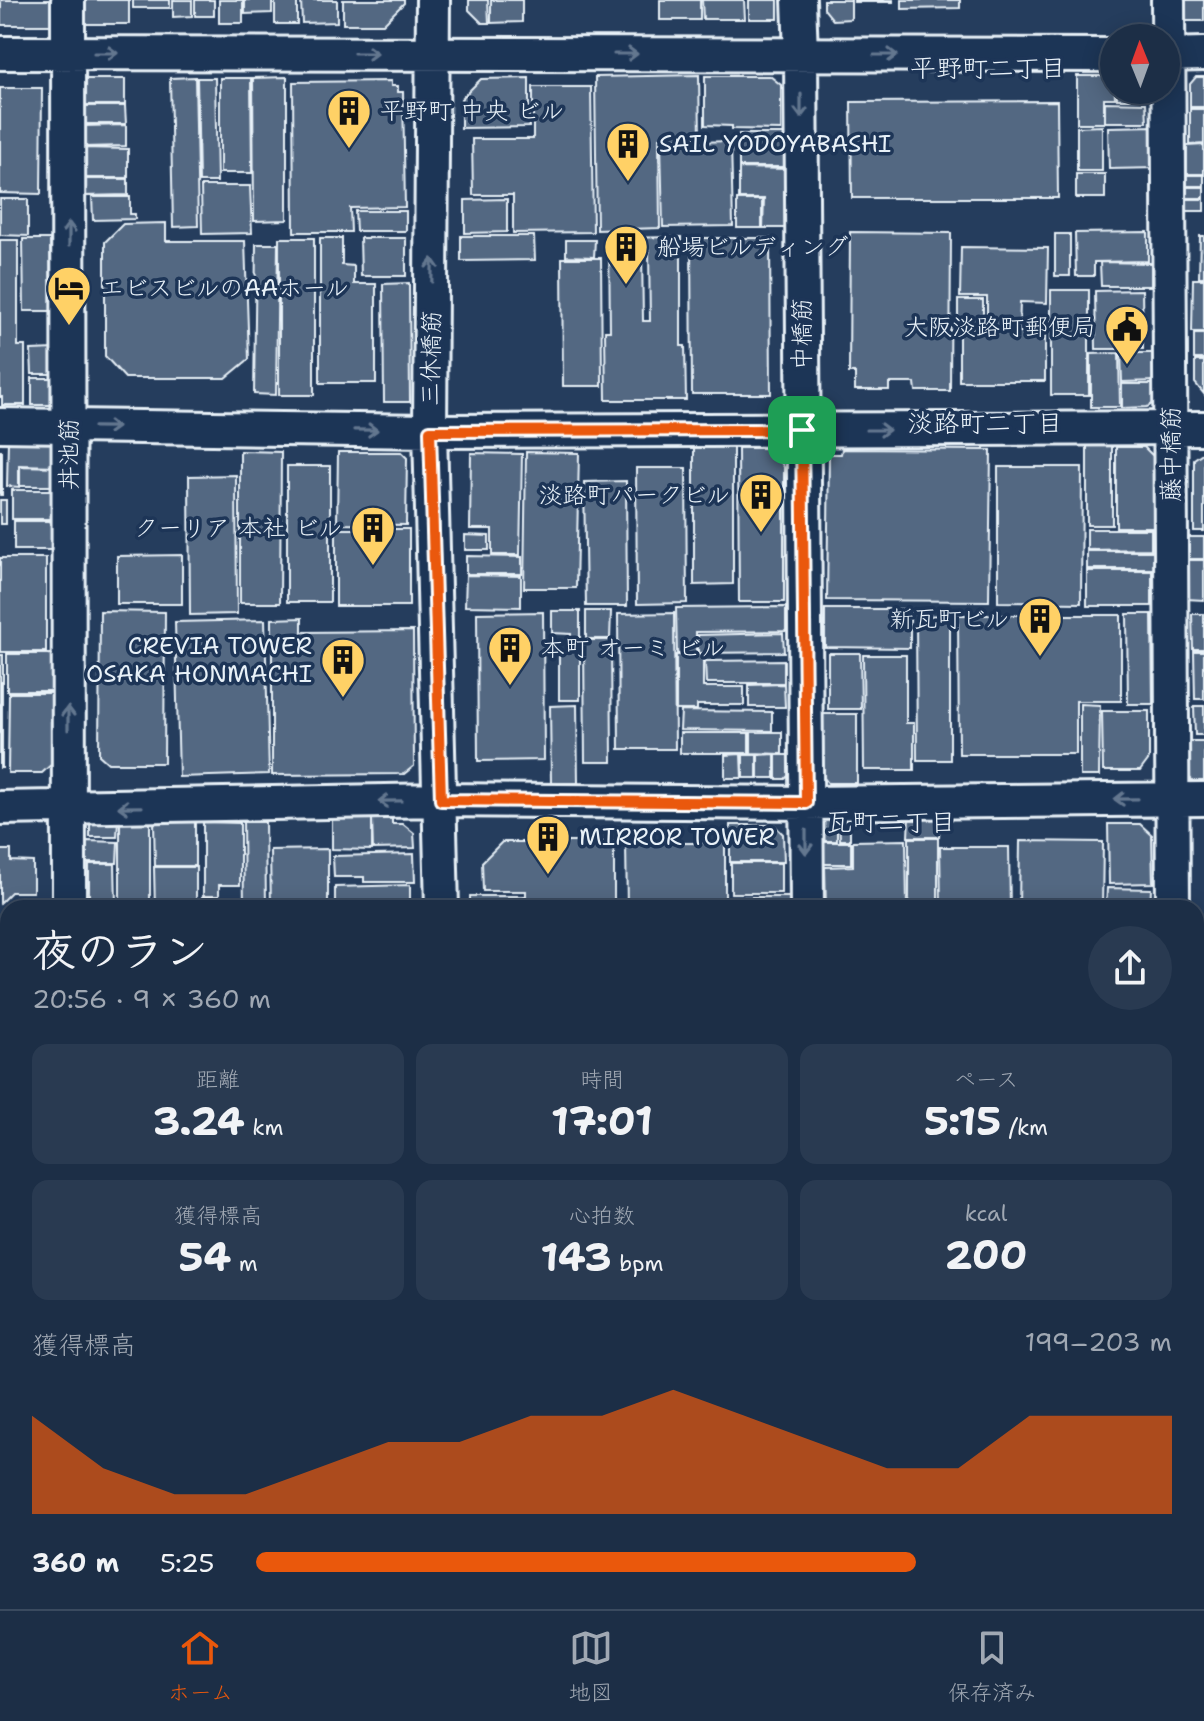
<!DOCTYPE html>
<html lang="ja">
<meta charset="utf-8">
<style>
body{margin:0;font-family:"Shantell Sans","Klee One",sans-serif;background:#293a51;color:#f1f3f6;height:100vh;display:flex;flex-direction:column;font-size:30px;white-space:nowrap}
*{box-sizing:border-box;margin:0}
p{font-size:26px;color:#a0a8b3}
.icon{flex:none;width:44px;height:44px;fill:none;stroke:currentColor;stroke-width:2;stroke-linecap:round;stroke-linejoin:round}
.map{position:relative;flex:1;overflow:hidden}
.panel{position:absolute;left:0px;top:900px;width:1204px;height:710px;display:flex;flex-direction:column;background:#1c2e46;border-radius:24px 24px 0 0;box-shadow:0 4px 20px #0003,0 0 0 2px #3a4a5f}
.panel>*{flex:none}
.needle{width:52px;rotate:359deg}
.fabs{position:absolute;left:1100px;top:24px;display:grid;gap:16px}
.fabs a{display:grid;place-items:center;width:80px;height:80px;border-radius:50%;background:#1c2e46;box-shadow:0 4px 20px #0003,0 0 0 2px #3a4a5f;font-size:40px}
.pin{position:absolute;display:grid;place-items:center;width:68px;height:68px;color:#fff;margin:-34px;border-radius:16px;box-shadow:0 4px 12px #0006}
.round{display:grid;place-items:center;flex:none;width:84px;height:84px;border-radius:42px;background:#293a51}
.head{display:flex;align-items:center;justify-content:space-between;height:136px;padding:0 32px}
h1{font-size:44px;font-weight:700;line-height:60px}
.stats{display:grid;grid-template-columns:repeat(3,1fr);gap:12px;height:136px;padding:8px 32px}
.stats div{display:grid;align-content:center;border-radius:16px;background:#293a51;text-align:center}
.stats b{font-size:40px;font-weight:700}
.stats small{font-size:22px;font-weight:400}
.stats p{font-size:22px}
.chart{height:224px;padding:16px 32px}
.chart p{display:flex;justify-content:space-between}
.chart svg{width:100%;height:144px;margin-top:8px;fill:#ea580c;opacity:.7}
ul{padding:0 32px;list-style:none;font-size:26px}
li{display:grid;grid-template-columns:128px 96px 1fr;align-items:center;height:60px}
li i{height:20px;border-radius:10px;background:#ea580c}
.tab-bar{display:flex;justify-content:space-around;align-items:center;height:112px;border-top:2px solid #3a4a5f;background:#1c2e46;font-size:22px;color:#a0a8b3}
.tab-bar a{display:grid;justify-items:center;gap:4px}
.tab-bar .on{color:#ea580c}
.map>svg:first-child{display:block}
.building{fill:#536782;stroke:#e8f1f8;stroke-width:2;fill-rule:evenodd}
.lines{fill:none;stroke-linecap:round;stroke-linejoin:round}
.lane-casing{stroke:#e8f1f8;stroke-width:22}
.street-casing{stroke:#e8f1f8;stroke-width:38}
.lane{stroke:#1d3557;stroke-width:16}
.street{stroke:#1d3557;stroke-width:32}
.oneway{stroke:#64778f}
.route-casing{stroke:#fff;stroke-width:16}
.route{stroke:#ea580c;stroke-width:10}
.labels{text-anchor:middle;stroke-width:7;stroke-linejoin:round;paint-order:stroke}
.poi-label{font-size:24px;fill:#e8f1f8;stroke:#1d3557;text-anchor:start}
.street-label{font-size:24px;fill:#e8f1f8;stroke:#1d3557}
.neighbourhood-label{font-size:26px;fill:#e8f1f8;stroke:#1d3557}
</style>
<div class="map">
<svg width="1204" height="1609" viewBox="0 0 1204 1609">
<rect width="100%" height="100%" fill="#253d5d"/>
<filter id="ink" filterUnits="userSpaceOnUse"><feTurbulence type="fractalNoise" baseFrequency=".0125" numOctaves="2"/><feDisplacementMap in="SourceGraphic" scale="16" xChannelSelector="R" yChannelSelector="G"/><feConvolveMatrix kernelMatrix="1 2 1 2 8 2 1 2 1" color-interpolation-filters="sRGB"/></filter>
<g filter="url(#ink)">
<path class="building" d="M1,0H54V25H1Z
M84,0H129V24H84Z
M133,0H170V8H133Z
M173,0H192V16L173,17Z
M195,0H214V16H195Z
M219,0H243V23H219Z
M245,0H272V13L245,14Z
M275,0H297V24H275Z
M301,0H337V22L302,23Z
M343,0H404V3L383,24H343Z
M469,0H488L489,23H482L469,10Z
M491,0H522V22L491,23Z
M660,0H700V20H660Z
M702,0H744L745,19H703Z
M749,0H778V19H749Z
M824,0H851V19L833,20L824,9Z
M854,0H893V2H854Z
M902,0H960V8L902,9Z
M1184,0H1204V21H1183Z
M699,75L700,138H659L660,228L597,230L595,77Z
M705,76H770L781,85V130L732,129V126L705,125Z
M1077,76H1114L1115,98H1104V123H1077Z
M195,77L198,226L173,227L170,78Z
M287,77V220L254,221L253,78Z
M1196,77H1204V107H1190V84Z
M197,78H215L217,182H199Z
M220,78H251L252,173H220Z
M529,78V127L461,128V99L481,79Z
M84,79H125V105H84Z
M391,81V86H398V92H403L405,207L350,208L351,232H294L293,82Z
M533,87H591L593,232L513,233V195H473L472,139H533Z
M0,88H42L41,194L0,193Z
M1117,90H1149V99H1117Z
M1057,101L1058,198H852L851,102Z
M1105,102L1146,103L1147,122H1105Z
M83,106H125L126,124H83Z
M1190,109H1204V144L1190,145Z
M126,125V146L83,147V126Z
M1102,126V171H1077V127Z
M1157,126L1158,168L1109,169L1108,127Z
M739,134H787V167H739Z
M731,141L733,226L663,227L661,143Z
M1204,145V174H1187V146Z
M83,148L128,149V178H83Z
M739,168L788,169V228H763L764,199H739Z
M1076,174H1105V198H1076Z
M1183,175H1204V186H1183Z
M83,179H128V195L83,196Z
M201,186H250L252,233L202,234Z
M1184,187H1204V198H1184Z
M92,197H130V214H135V219L93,220Z
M0,199H28V236L0,235Z
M507,199V232L465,233V200Z
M1184,199H1204V211H1183Z
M737,200H762V228H737Z
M355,211H406V231H356Z
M166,223V241H245L249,359L226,378H125L105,356V242L123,224Z
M850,232L951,233L950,391H916L915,383H889V390H855V373H849Z
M1148,232V261L1094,262V276H1076L1075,233Z
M1055,234H1070V276H1055Z
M461,236H534L535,260L461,261Z
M1200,236H1204V277H1199Z
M681,237V346H685L686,400H606L605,331H610L609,238ZM649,250L650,321H643L642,251Z
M279,238H314V395H279Z
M320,238H342V265L354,266V284H376V383H320Z
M360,238H406V276H361Z
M691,238H770L771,394H692Z
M23,239H50L51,311H24Z
M0,240H18V346H25V405H2V397H0Z
M566,240H595L594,257L566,256Z
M256,244H278L276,395L254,394Z
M961,247L1048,248L1047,303L1020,302L1019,332H1045V381H959V332H987V297H960Z
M562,258H601L602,386H563Z
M1100,262L1151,263V286H1101Z
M1193,279H1204V332H1192Z
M409,283L410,402H384L383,284Z
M1051,290H1089V395H1051Z
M1142,290L1143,349H1096L1095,291Z
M958,300H983V329H958Z
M1194,334H1204V359H1194Z
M55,349L56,374H32L31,350Z
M1119,353L1120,407H1091V354Z
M1121,353H1158L1159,381L1122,382Z
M1195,361H1204V394L1195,383Z
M32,378H58V399L51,405H32Z
M1122,384H1159V400L1147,407L1122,408Z
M8,440L51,441L59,446L58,466L19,465V487L7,486Z
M694,445L733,446V584L694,585Z
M1087,446H1112V525H1087Z
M1116,447H1144L1153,456V527H1116Z
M738,448H771L784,467V602H739Z
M842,449L991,450L989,601L827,600L829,454H841Z
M0,451H2V495H0Z
M240,451L281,452L280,603H240Z
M338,452H401L407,458L406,525L337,524Z
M526,452L579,453L576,588H524Z
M1204,452V531H1194V459Z
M471,453L522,454L520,555H492V529H470Z
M20,466L59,467V486H20Z
M287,466H330V602H287Z
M998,467H1082L1081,603L998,602Z
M636,468H686L687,603L637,604Z
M236,475L237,614L190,615L189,476Z
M626,481L627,606H586L584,482Z
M12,490H59V519H12Z
M0,500H6V524H0Z
M14,521H53V550H14Z
M336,529H409V606H336Z
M1087,529H1151V549L1087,550Z
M465,535L489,536V550H465Z
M1188,537H1204V559H1188Z
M1087,551H1158V569H1087Z
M182,555V604H117V556Z
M466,556L522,557V574H466Z
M0,558H46V652H0Z
M1186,560H1204V600L1186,599Z
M1087,571H1152V606H1087Z
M466,575L521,576V607L465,606Z
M786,607V631L696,632V653L677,654L676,608Z
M825,609H910V648L825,647Z
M100,611L165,612L164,763H108L99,755Z
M552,611H580V700H559V652L571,651V634L552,633Z
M586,611H611L610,639H586Z
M543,612L544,760L478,761L477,613Z
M674,613L675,749H619L618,614Z
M1127,614H1152L1153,704H1128Z
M1192,614H1204V649H1193Z
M950,615V760H917L916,616Z
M958,615H1121V701H1076V754H959Z
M302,618V632L413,631L414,766L404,774L272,775V619Z
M265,620L269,774L179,777L175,622Z
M783,633L784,652L698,653V635Z
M584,640H611L612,762H585Z
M1194,651H1204V699H1195Z
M828,653H860L861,709H828Z
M7,654H54V691H7Z
M0,655H3V682H0Z
M676,655H703V687H744V705H697V710H676Z
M863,655H906V723H914V770H864Z
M784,660V683H706L705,661Z
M0,683H2V768H0Z
M784,684L785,707H749V685Z
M9,693H55L54,762L42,773H8Z
M1080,704L1100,705L1099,776H1080Z
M577,705L578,783H551L550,706Z
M1194,706H1204V735H1195Z
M681,711L772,712V731L680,730Z
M1102,711H1149V759L1140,771H1103Z
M818,714H857V783H828L818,770Z
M751,732H782V754L751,753Z
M680,733H749V753H680Z
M1186,741H1204V782H1194L1185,773Z
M741,754L742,778H725V755Z
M775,754V778H758V755Z
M743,755H757V778H743Z
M776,755H791V773L785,779H776Z
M824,816H837V841H821V821Z
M839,816H850V840H840Z
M909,816H940L939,837H908Z
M332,818H372V850L332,849Z
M372,818H392V824H403L414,833L415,848L373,849Z
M90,819L118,820L117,837H90Z
M154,822H195V866H155Z
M203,822L240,823V885H219V896H203Z
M243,822H265L266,908H244Z
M120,823H150V908H120Z
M1108,824H1140L1152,835L1153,883L1109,884Z
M730,825H774L783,834L784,862H730Z
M909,838H938V908H909Z
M906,840L907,908H826L825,867L853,866V841Z
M87,841L118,842L117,863H87Z
M1020,841L1103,842L1102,908H1019Z
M502,842H614V908H526V891H483L482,862Z
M821,842H851V864H821Z
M626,843H725V908H627Z
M940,847H1009L1010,908H941Z
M328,849V908H271L270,850Z
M0,850H11V861L33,862V892H11L0,903Z
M414,854L415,882H364V877H334L333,856Z
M731,863H781V893H731Z
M89,864H115L116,906L89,907Z
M154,867H196V908H155Z
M410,885V908H335V887Z
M1107,888L1151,889L1150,908H1106Z
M470,896H524V908H470Z
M730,897H794V908H730Z
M202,898H219V908H202Z
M16,901L51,903V908H16Z
M0,940H8V981H0Z
M0,992H8V1129H0Z
M1196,993H1204V1148L1196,1142Z
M0,1200H8V1276H0Z
M0,1281H8V1361H0Z
M0,1374H8V1531H0Z
M85,1602H127V1609H85Z
M129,1602H151V1609H129Z
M213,1602H244V1609H213Z
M246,1602H266V1609H246Z
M268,1602H285V1609H268Z
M327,1602H379V1604H395V1609H327Z
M833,1602H1133V1609H833Z"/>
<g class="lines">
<g class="lane-casing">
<path id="lane" d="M537,1602H541"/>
</g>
<g class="street-casing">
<path id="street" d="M68,0L69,908
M433,0L430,431L442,908
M799,0L801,54L807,908
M1168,0L1173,908
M0,53L1114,55
M1166,55L1204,54
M0,425L430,431L1204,428
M0,808L441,800L806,803L1204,799
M0,1174H8
M1196,1174H1204
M1196,1552H1204
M0,1567H8
M1174,1602V1609
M63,1609V1602
M441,1609V1602
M804,1609V1602"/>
</g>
<use href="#lane" class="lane"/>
<use href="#street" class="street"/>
</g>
<defs><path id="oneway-shaft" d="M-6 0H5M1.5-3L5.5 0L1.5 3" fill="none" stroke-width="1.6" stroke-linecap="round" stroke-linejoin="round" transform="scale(2)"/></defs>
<g class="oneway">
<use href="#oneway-shaft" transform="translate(106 53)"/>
<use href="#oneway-shaft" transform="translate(366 53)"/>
<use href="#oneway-shaft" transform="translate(626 54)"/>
<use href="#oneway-shaft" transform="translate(886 55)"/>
<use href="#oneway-shaft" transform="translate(801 106) rotate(90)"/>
<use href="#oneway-shaft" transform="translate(69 234) rotate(-90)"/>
<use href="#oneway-shaft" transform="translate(432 270) rotate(-89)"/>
<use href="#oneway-shaft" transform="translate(106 427) rotate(1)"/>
<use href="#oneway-shaft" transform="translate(366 430) rotate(1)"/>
<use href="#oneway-shaft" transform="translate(878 430)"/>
<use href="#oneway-shaft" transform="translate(68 718) rotate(-90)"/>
<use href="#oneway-shaft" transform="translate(1126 799) rotate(179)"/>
<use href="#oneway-shaft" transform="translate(390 801) rotate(179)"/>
<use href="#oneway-shaft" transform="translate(130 807) rotate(179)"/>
<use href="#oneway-shaft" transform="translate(806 842) rotate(90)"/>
</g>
</g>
<g class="lines" filter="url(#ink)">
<g class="route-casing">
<path id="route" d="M802,430L806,803L441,800L430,431Z"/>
</g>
<use href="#route" class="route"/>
</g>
<defs>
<g id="building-pin" transform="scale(2.3)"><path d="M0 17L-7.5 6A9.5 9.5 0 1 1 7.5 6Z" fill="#ffd166" stroke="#1d3557"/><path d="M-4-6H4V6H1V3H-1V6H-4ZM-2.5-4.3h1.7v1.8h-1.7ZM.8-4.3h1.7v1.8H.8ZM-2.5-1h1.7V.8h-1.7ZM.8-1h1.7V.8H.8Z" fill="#111"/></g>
<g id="hotel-pin" transform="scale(2.3)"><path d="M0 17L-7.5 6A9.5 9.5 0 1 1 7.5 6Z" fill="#ffd166" stroke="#1d3557"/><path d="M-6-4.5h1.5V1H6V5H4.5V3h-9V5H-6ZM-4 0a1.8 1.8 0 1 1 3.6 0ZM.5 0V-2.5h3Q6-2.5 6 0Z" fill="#111"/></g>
<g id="civic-pin" transform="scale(2.3)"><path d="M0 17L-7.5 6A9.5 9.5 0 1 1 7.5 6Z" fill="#ffd166" stroke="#1d3557"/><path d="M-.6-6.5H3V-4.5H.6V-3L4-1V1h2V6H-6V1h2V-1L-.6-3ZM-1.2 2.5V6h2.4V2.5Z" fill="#111"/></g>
</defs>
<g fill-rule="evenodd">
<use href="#building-pin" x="349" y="111"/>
<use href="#building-pin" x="628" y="144"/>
<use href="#building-pin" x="626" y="247"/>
<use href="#hotel-pin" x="69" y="288"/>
<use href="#civic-pin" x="1127" y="327"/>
<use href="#building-pin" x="761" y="495"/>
<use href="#building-pin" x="373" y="528"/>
<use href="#building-pin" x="1040" y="619"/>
<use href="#building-pin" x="510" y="648"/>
<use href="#building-pin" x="343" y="660"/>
<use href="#building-pin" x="548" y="837"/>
</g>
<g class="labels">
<g class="poi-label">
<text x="380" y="119">平野町 中央 ビル</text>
<text x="659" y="152">SAIL YODOYABASHI</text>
<text x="657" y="255">船場ビルディング</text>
<text x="100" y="296">エビスビルのAAホール</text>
<text x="1096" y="335" text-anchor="end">大阪淡路町郵便局</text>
<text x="730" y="503" text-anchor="end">淡路町パークビル</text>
<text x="342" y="536" text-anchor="end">クーリア 本社 ビル</text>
<text x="1009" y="627" text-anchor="end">新瓦町ビル</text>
<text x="312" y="654" text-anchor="end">CREVIA TOWER<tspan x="312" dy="28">OSAKA HONMACHI</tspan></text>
<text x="541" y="656">本町 オーミ ビル</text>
<text x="579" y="845">MIRROR TOWER</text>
</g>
<g class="street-label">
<text transform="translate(802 334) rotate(-90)" y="8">中橋筋</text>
<text transform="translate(431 358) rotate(-89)" y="8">三休橋筋</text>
<text transform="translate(69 454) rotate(-90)" y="8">丼池筋</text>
<text transform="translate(1171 454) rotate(-90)" y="8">藤中橋筋</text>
</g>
<g class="neighbourhood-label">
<text x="988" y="77">平野町二丁目</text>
<text x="985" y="432">淡路町二丁目</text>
<text x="891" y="831">瓦町二丁目</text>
</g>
</g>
</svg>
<div class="fabs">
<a><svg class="needle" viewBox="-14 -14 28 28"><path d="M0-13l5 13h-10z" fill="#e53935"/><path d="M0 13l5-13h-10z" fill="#a0a8b3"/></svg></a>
</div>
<div class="pin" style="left:802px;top:430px;background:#1e9e55"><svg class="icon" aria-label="arrive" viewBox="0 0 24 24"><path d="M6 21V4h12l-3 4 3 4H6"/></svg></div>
<section class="panel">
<div class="head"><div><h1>夜のラン</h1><p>20:56 · 9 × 360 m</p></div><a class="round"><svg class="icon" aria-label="share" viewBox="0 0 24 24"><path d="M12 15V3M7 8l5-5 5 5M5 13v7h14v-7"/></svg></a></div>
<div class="stats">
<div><p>距離</p><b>3.24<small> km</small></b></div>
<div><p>時間</p><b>17:01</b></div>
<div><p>ペース</p><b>5:15<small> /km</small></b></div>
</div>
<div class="stats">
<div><p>獲得標高</p><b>54<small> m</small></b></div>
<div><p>心拍数</p><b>143<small> bpm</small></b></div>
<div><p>kcal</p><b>200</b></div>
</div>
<div class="chart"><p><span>獲得標高</span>199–203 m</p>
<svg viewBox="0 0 160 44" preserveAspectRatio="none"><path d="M0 44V14L10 30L20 38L30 38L40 30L50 22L60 22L70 14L80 14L90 6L100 14L110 22L120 30L130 30L140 14L150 14L160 14V44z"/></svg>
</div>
<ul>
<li><b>360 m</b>5:25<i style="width:72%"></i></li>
</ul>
</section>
</div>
<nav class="tab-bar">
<a class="on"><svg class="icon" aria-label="home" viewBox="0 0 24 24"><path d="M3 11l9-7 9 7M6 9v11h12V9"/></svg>ホーム</a>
<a><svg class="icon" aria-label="map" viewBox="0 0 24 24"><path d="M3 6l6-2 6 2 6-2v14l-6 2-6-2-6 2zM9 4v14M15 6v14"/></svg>地図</a>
<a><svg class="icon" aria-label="saved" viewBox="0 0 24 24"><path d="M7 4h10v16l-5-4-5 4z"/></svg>保存済み</a>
</nav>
